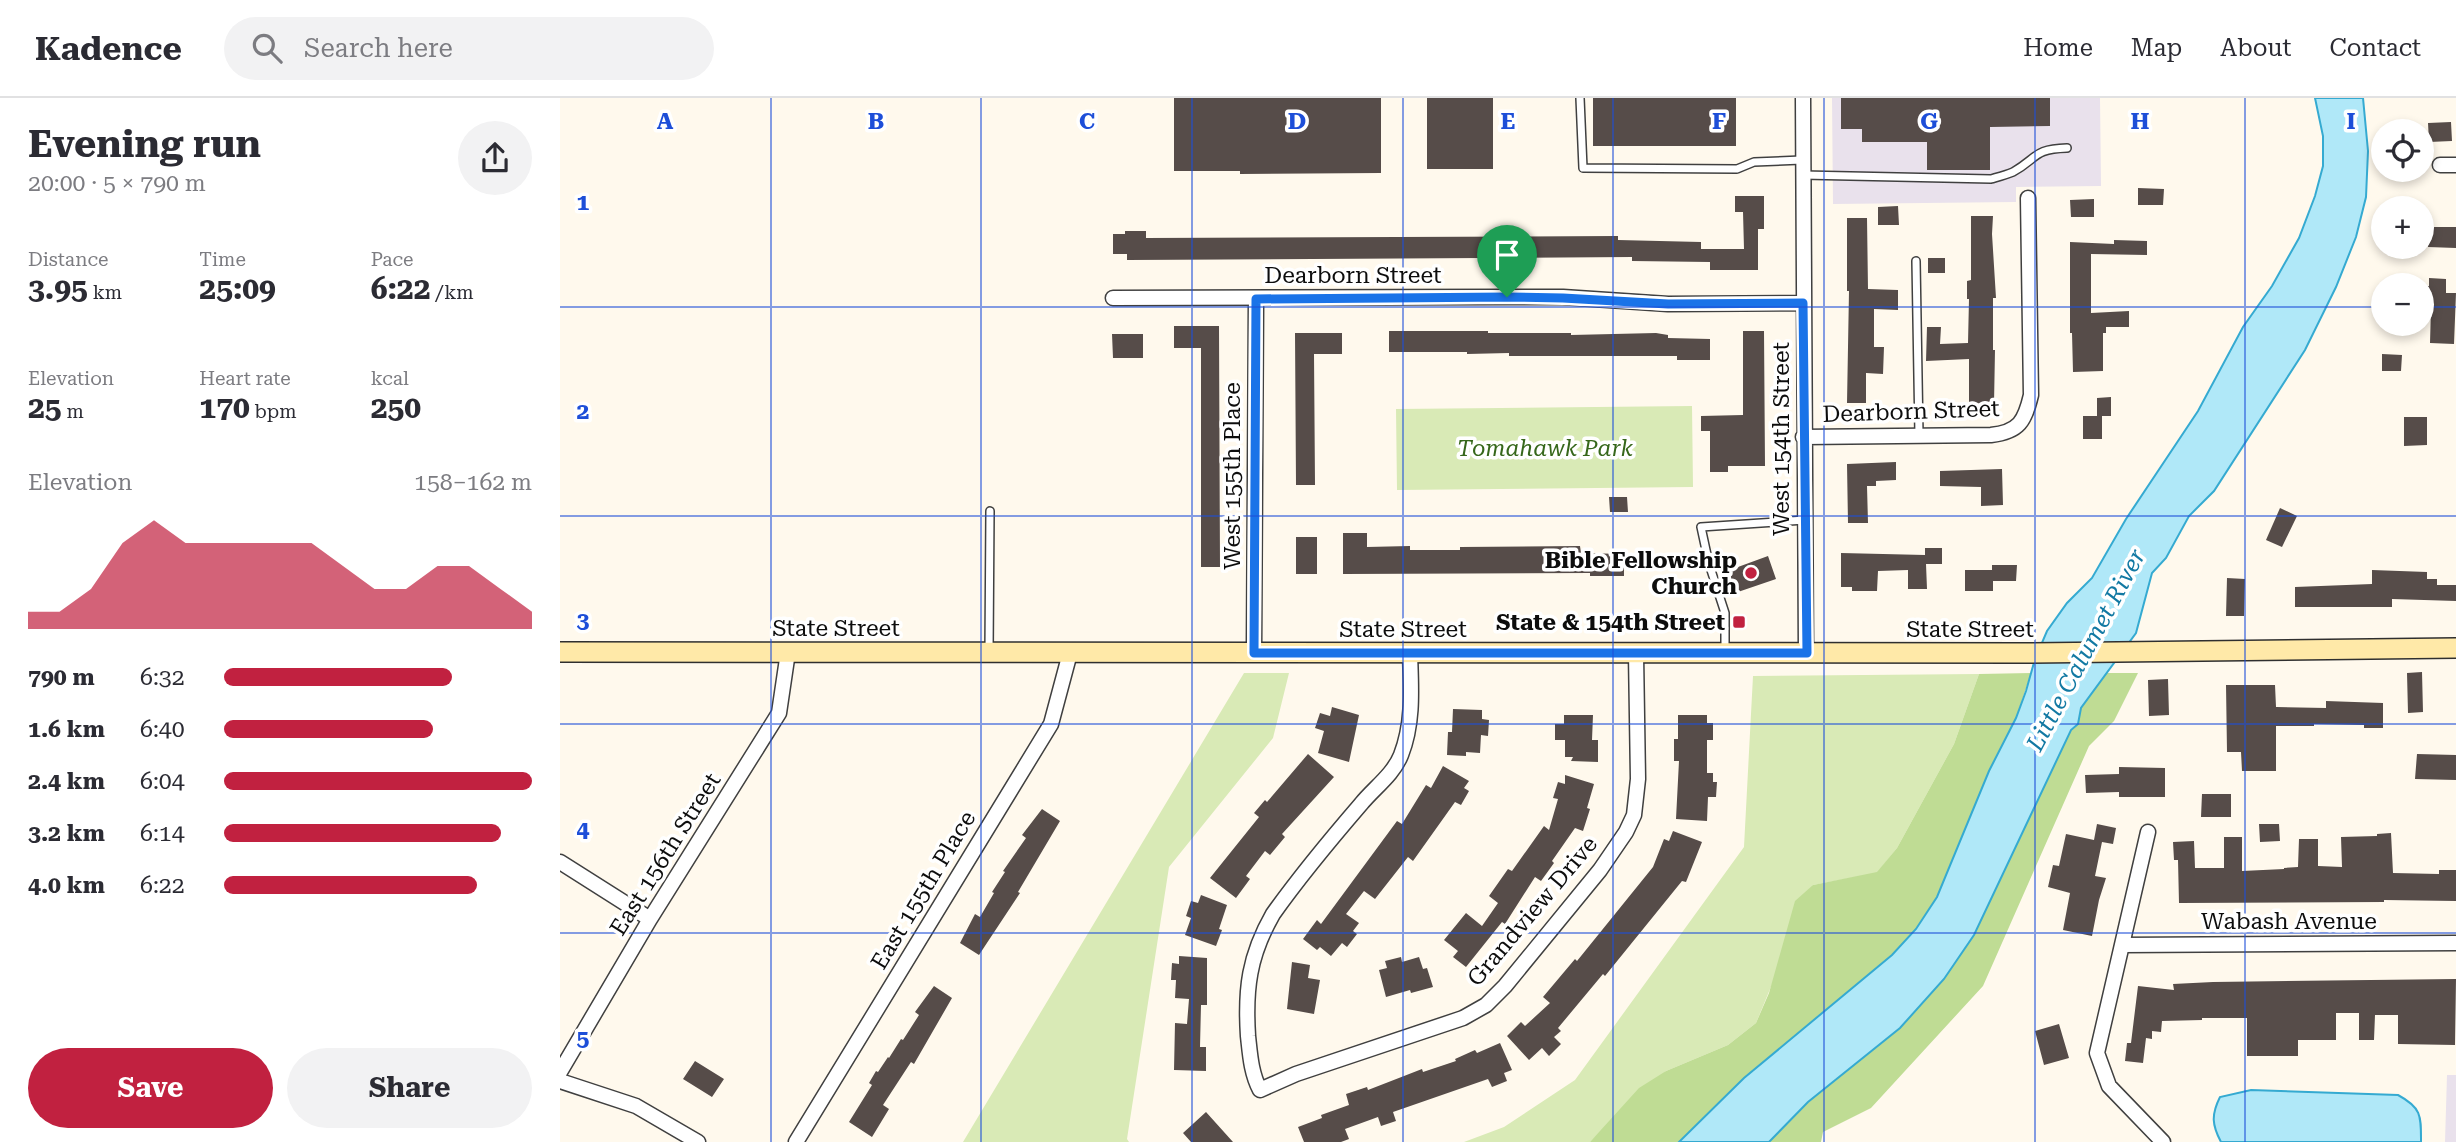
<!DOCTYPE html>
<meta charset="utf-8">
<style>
body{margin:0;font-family:"Roboto Serif",serif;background:#f2f2f3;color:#2b2b33;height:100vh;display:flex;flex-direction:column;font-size:26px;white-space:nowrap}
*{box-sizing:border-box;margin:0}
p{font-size:23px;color:#7c7c81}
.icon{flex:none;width:38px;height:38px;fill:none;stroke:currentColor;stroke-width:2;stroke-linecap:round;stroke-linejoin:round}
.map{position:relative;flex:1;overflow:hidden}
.drawer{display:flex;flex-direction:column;background:#fff;width:560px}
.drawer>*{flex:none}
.fabs{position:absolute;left:1811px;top:21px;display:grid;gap:14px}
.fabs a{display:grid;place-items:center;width:63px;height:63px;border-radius:50%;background:#fff;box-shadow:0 4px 10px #0003;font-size:35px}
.pin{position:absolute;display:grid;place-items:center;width:60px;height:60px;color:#fff;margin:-72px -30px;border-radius:50% 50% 50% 0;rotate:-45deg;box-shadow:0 0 7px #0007}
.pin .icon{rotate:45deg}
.round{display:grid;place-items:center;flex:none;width:74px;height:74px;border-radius:37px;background:#f2f2f3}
.overview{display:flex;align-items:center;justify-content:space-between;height:119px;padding:0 28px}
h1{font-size:38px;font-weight:700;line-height:52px}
.figures{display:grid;grid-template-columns:repeat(3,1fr);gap:10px;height:119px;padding:7px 28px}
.figures div{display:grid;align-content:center}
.figures b{font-size:30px;font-weight:700}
.figures small{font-size:19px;font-weight:400}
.figures p{font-size:19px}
.chart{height:196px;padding:14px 28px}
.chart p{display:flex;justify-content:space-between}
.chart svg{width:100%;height:126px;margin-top:7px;fill:#c12140;opacity:.7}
.cta{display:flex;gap:14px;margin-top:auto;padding:14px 28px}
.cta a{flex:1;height:80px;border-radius:42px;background:#c12140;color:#fff;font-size:28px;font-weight:700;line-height:80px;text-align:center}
.cta a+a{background:#f2f2f3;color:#2b2b33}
ul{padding:0 28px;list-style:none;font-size:23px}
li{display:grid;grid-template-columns:112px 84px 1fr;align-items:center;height:52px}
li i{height:18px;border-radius:9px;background:#c12140}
header{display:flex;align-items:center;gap:42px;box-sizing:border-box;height:98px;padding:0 35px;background:#fff;border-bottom:2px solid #e1e1e2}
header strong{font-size:33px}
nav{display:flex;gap:38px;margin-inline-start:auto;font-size:24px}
.search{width:490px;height:63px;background:#f2f2f3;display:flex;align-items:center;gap:18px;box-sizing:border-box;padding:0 24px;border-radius:38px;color:#7c7c81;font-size:26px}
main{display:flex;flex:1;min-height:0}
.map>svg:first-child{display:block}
.industrial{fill:#e9e1ec}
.green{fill:#d9eab6}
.forest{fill:#bfdc94}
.water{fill:#b0e8f8;stroke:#35aad1;stroke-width:2}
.building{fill:#564c49}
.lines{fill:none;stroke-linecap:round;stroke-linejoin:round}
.lane-casing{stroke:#404040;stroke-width:10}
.street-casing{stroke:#404040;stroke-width:17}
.secondary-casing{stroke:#2f2f2f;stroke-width:22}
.lane{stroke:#fff;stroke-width:7}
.street{stroke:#fff;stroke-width:14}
.secondary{stroke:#ffe9a8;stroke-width:19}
.route-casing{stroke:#fff;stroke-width:14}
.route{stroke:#1a73e8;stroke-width:9}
.grid{fill:none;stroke:#1d4ed8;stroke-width:2;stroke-opacity:0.55}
.poi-dot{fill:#c12140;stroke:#fff;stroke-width:2.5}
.labels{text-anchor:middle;stroke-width:7;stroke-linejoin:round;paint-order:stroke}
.street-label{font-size:23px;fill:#0d0d0d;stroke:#fff}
.park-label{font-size:23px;font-style:italic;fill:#36671b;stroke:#fff}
.poi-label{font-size:23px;font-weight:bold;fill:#0d0d0d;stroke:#fff;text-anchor:end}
.water-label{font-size:24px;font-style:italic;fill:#1279a3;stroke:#fff}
.grid-label{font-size:23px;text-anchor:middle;font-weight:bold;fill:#1d4ed8;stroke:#fff;stroke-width:7;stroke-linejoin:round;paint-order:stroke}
</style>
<header>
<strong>Kadence</strong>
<div class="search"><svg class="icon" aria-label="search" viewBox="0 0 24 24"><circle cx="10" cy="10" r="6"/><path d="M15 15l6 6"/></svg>Search here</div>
<nav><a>Home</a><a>Map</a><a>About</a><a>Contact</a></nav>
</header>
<main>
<section class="drawer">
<div class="overview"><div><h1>Evening run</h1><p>20:00 · 5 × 790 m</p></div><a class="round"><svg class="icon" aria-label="share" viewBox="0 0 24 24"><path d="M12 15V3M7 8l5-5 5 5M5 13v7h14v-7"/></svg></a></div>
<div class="figures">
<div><p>Distance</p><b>3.95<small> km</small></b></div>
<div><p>Time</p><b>25:09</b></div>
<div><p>Pace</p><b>6:22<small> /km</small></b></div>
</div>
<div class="figures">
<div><p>Elevation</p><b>25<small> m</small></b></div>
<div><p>Heart rate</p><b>170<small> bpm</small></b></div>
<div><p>kcal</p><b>250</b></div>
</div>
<div class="chart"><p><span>Elevation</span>158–162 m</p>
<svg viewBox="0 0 160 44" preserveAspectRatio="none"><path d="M0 44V38L10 38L20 30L30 14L40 6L50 14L60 14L70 14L80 14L90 14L100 22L110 30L120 30L130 22L140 22L150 30L160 38V44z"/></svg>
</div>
<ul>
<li><b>790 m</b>6:32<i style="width:74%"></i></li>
<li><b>1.6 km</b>6:40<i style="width:68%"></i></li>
<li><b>2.4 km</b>6:04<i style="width:100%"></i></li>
<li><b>3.2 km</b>6:14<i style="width:90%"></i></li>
<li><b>4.0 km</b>6:22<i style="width:82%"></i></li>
</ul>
<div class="cta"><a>Save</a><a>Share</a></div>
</section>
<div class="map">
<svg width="1896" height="1044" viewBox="0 0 1896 1044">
<rect width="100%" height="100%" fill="#fff9ed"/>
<path class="industrial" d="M1272,0H1540L1541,88L1456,89V104L1273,106Z
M1887,977H1896V1044H1885Z"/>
<path class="green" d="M1132,308L1133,389L837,392L836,311Z
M684,575H729L713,640L609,769L567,1041L569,1044H403Z
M1419,576L1394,646L1337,750L1317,775L1253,787L1196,925L1168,947L1106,973L1030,1044H904L944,1029L1015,982L1184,749L1193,578Z"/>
<path class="forest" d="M1471,575L1456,620L1429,673L1377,799L1356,831L1332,857L1184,980L1119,1044H1030L1079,990L1106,973L1168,947L1196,925L1209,895L1235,803L1253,787L1317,774L1337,750L1394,646L1419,576Z
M1545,575H1578L1554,623L1529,648L1423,888L1311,1010L1263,1034L1261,1044H1209L1248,1004L1340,930L1384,881L1414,837L1521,610Z"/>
<path class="water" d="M1755,0H1803L1808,53L1806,99L1796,139L1776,189L1745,252L1654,393L1629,418L1606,460L1592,475L1576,535L1521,610L1518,626L1511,632L1414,837L1384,881L1340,930L1248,1004L1209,1044H1119L1184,980L1332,857L1356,831L1377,799L1429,673L1456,620L1466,593L1475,561L1487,533L1507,505L1532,480L1566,421L1638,313L1683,229L1712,188L1739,140L1755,98L1763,68V38Z
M1691,992L1838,997C1862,1010 1861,1018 1861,1044H1661C1652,1027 1651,1017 1660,999Z"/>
<path class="building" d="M614,0H821V75L680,76V73H614Z
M867,0H933V71H867Z
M1033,0H1176V48H1033Z
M1281,0H1490V28L1430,29V72H1367V44H1302V31H1281Z
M1891,24L1892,43L1869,44L1868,25Z
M1578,90L1604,91L1603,107H1578Z
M1175,98H1204V131H1198V172H1150V164L1072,163V159L567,162V156H553V136H565V133H586V140L1058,138V142L1141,144V151H1184L1183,114H1175Z
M1534,101V119H1511L1510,102Z
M1338,108L1339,127H1318V109Z
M1411,118H1433L1432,136L1436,200H1433V252H1435L1434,306L1409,305V261L1366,263L1367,229H1381L1380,246L1408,245L1409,201H1407V183L1411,182Z
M1287,120H1307L1308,191L1338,192V212L1314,211V249H1324L1323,276L1306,275V305H1287L1289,193H1287Z
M1869,129H1896V150L1868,149Z
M1554,142L1587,143V157L1531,156V215L1569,213V229H1546V235H1543V273L1513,274L1512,235H1510V144L1554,146Z
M1368,160H1385V175H1368Z
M1869,180L1886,181V195H1896L1894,246L1870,245L1871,210H1862V188H1869Z
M614,228H659L660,469H641V250H614Z
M829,233H928V235H1011V237L1096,235L1108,237V240L1150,241V262H1117V258H949V255L907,256V254H829Z
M1183,233H1204L1205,368H1168V374H1150V333H1141V318L1183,317Z
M735,235H782V256H754L755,387H736Z
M552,236H583V260H553Z
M1822,256L1842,257L1841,273H1822Z
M1551,299V318H1542V341H1523V318H1537V300Z
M1844,319H1867V347L1844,348Z
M1336,364V382L1316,383V388H1307L1308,425H1288L1287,366Z
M1442,371L1443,407L1421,408V389L1380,388V373Z
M1049,399H1067L1068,414H1050Z
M1720,410L1737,418L1722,449L1706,442Z
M783,435H807V449L850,448V452H900V449L1020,448L1021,455L1064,456V478H1030V475L783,476Z
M736,439H757V476H736Z
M1365,450H1382V466H1366L1367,491H1348V472L1318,473L1317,493H1292V489H1281V455L1365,457Z
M1208,458L1216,481L1175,495L1167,473Z
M1432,467H1457L1456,483H1433V493H1405V472H1432Z
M1812,472L1867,474V481H1877V487H1896V503L1832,501V509H1735V489L1812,486Z
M1667,480L1685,481L1684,518H1666Z
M1862,574L1863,614L1848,615L1847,575Z
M1608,581L1609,617L1589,618L1588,582Z
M1666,587H1715L1716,609L1766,610V603L1823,605V630H1804V627L1754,626V628H1716V673H1682L1681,654H1667Z
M772,609L799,617L789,664L758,655L764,633L755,630L760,615L770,618Z
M893,611L922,612V621L929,622L928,638L921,637L920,655L906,654V658L887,657L888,634H892Z
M1004,617H1033L1032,642H1038V664L1011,663L1013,659H1005V642H995V626H1004Z
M1118,617H1147V625H1153V642H1147V675H1153V684H1157L1156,699H1148L1147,723L1116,721L1119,663H1114V641H1118Z
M748,656L774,679L722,736L725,739L710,757L705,753L686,778L690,781L676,800L650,780L699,719L694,715L705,702L707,704Z
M1857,656L1896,657V682L1855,681Z
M883,668L909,683L904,690L909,693L901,707L895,704L853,763L848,759L815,801L804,793L786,816L799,825L793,833L797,836L787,849L782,845L771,858L760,849L757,852L743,841L757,822L761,826L837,723L842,726L866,687L871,690Z
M1559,669L1605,670V699H1559V694L1526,695L1525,677L1559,676Z
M1005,677L1034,686L1027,710L1030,711L1023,733L1015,730L992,763L994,765L981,783L975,779L945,826L942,824L906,869L893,859L898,853L884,842L906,815L922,828L938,805L929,798L948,771L952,773L984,728L989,732L998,701L993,700L998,684L1005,686Z
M1642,696H1671V719H1641Z
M482,711L500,723L458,794L460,795L419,857L400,845L415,816L420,819L434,795L432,794L445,774L443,773L466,740L462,737Z
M1537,726L1556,730L1553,746L1542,744L1535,778L1546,780L1539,802L1532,838L1503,832L1510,795L1488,789L1493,767L1499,768L1506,736L1534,742Z
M1699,726H1719L1720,743L1700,744Z
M1113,733L1142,744L1126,784L1122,783L1045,878L1043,876L998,930L1001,933L994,939L1001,946L989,958L982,950L969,962L947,938L961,924L965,928L990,905L983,899L1015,861L1017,863L1093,769L1104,741L1109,743Z
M1831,735L1833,775L1879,776V772H1896V803L1824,802V804L1619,805L1618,762H1614L1613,744L1634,743L1635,770H1664V739H1682V773L1724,771V770L1738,769L1739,741H1758V768L1782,769L1781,739L1817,738V736Z
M641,797L667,807L659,831L662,832L656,848L625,837L631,820L626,818L631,803L638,805Z
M619,858L647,860V907H641L640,949H646V973L614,972L615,925L627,926L629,901L615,900L616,882H611L612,865L619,866Z
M841,859L842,864L859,859L863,871L867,870L873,889L851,895L850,892L826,899L819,872L827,870L825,863Z
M732,864L750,867L748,880L760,882L754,916L727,911Z
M1896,881L1895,947L1838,946V917H1815L1814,942H1799V915H1776V942H1738V958H1687V920H1642V922L1602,923L1601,934L1592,933V941L1586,940L1583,965L1565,963L1567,945H1571L1578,888L1614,892L1613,886L1653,884Z
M374,888L392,900L354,966L351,964L323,1007L329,1011L312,1039L289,1024L312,987L309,985L316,973L318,974L328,959L329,960L341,941L343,942L359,917L355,914Z
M1499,926L1509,960L1484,967L1475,933Z
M940,945L952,972L944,975L947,983L932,989L928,981L833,1014L836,1023L821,1028L818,1019L785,1031L789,1041L781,1044H744L738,1029L762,1020L761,1017L789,1007L786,996L807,989L808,992L862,971L863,974L896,963L895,961L915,952L917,955Z
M135,963L164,981L152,999L123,981Z
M646,1014L673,1044H631L623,1035Z"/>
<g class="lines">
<g class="lane-casing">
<path id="lane" d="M1020,0L1023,70L1177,71L1194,64L1242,62
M1243,77L1431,81C1438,79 1446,77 1453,74C1478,60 1473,51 1507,50
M1356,163L1359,337
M1165,552V515L1149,466L1141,429L1245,422
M429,554L430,413"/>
</g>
<g class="street-casing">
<path id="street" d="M1243,0L1246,555
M1880,67H1896
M553,200L947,199H1003L1108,206L1243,205
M1243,339L1431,337C1459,334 1465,323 1471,297L1468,100
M694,555L696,201
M850,555C851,589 854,624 841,657C833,677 814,690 801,706C770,742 740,778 713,816C689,858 685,891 688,938C690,956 691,975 700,992L736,976L903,920L926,907L945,888L1040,772L1066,734L1074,717L1078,681L1076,556
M1588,734L1537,955L1549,988L1603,1044
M0,764L90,821
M1562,847L1896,845
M0,974L90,821L219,615L228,554
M0,983L76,1008L138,1044
M236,1044L491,626L510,555"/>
</g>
<g class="secondary-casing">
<path id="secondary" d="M0,554L1468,555L1896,550"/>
</g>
<use href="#lane" class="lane"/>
<use href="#street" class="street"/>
<use href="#secondary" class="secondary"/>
</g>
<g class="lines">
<g class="route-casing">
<path id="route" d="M947,199L1003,200L1108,206L1243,205L1247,555H694L696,201Z"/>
</g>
<use href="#route" class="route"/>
</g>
<path class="grid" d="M211,0V1044M421,0V1044M632,0V1044M843,0V1044M1053,0V1044M1264,0V1044M1475,0V1044M1685,0V1044M0,209H1824M1862,209H1896M0,418H1896M0,626H1896M0,835H1896"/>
<g class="poi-dot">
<circle cx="1191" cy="475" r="7"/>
<rect x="1172" y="517" width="14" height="14" rx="3.5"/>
</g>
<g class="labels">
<g class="street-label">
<text x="793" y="185">Dearborn Street</text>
<text transform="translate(1351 313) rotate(-2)" y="8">Dearborn Street</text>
<text transform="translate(1221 341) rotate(-90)" y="8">West 154th Street</text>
<text transform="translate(672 378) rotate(-90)" y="8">West 155th Place</text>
<text x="276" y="538">State Street</text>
<text x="843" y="539">State Street</text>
<text x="1410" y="539">State Street</text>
<text transform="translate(105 756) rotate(-58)" y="8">East 156th Street</text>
<text transform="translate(363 792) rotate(-59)" y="8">East 155th Place</text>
<text transform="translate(972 813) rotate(-50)" y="8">Grandview Drive</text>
<text x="1729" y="831">Wabash Avenue</text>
</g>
<g class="park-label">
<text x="985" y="358">Tomahawk Park</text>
</g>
<g class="poi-label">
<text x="1177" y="470">Bible Fellowship<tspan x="1177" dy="26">Church</tspan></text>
<text x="1165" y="532">State &amp; 154th Street</text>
</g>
<g class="water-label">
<text transform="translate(1526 552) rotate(-62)" y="8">Little Calumet River</text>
</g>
</g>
<g class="grid-label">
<text x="105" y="31">A</text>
<text x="316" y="31">B</text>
<text x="527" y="31">C</text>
<text x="737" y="31">D</text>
<text x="948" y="31">E</text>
<text x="1159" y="31">F</text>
<text x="1369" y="31">G</text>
<text x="1580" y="31">H</text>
<text x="1791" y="31">I</text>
<text x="23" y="112">1</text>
<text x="23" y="321">2</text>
<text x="23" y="530">3</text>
<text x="23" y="739">4</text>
<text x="23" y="948">5</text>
</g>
</svg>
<div class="fabs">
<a><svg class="icon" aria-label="locate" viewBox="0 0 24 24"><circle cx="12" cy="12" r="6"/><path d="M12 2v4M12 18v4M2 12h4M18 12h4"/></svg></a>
<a>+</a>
<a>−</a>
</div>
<div class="pin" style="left:947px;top:199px;background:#1e9e55"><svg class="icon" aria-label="arrive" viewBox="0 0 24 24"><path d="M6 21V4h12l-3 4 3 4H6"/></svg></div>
</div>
</main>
